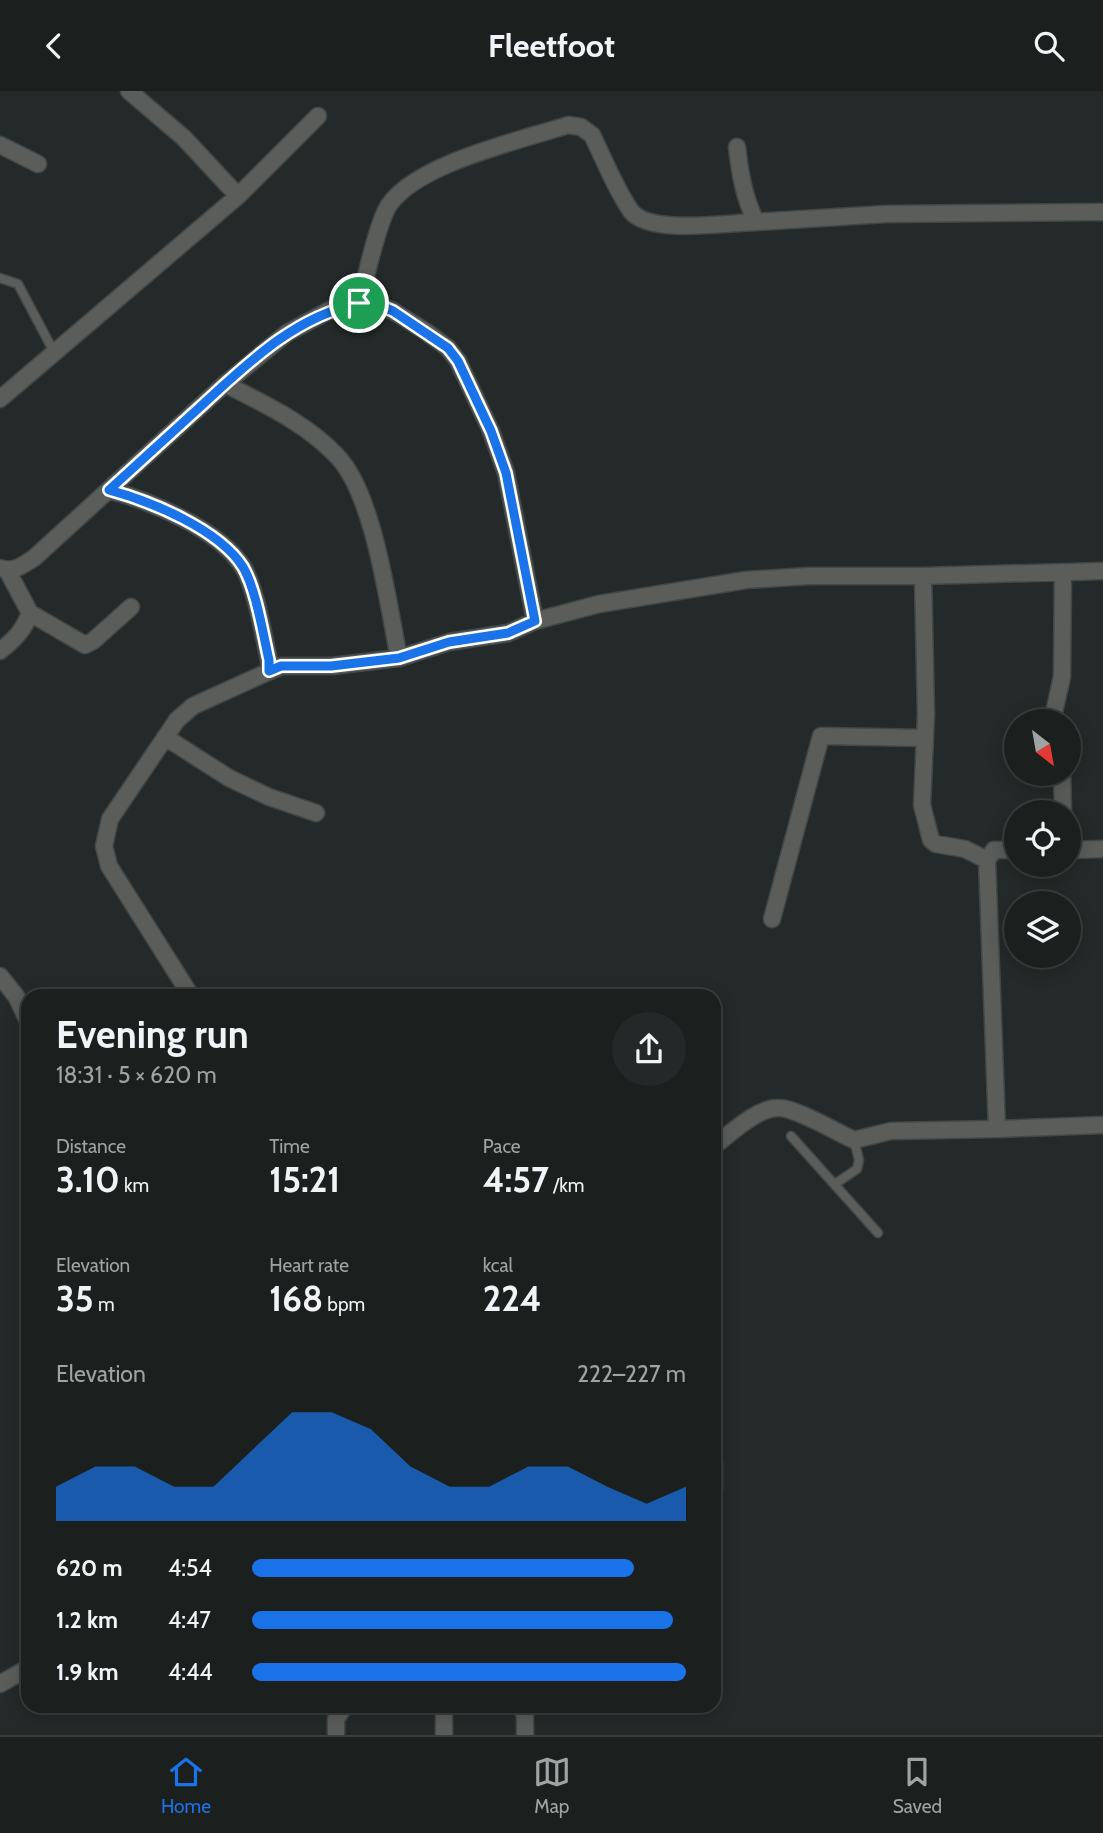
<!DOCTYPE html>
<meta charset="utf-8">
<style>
body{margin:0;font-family:Cabin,sans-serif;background:#242828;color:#f1f3f6;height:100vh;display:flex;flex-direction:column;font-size:26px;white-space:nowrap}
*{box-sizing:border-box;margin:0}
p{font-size:23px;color:#a0a3a4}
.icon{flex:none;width:38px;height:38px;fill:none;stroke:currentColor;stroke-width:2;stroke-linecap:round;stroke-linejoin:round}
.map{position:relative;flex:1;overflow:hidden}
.sheet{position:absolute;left:21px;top:898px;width:700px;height:724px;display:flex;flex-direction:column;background:#1b201f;border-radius:21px;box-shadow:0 4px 18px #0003,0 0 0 2px #393e3d}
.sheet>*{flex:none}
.needle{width:46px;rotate:149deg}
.fabs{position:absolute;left:1004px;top:618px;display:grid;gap:14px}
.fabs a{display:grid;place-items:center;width:77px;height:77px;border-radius:50%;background:#1b201f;box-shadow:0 4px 18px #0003,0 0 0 2px #393e3d;font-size:35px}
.pin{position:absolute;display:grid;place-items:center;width:60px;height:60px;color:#fff;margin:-30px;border:4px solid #fff;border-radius:50%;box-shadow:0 2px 7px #0007}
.round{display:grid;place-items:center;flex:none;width:74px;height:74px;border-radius:37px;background:#242828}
.headline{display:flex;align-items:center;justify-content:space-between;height:119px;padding:0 35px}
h1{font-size:38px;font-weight:700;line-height:52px}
.metrics{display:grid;grid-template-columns:repeat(3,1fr);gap:10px;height:119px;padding:7px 35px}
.metrics div{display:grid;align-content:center}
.metrics b{font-size:35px;font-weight:700}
.metrics small{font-size:19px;font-weight:400}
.metrics p{font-size:19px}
.chart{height:196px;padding:14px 35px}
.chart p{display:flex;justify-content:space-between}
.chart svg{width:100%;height:126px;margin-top:7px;fill:#1a73e8;opacity:.7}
ul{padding:0 35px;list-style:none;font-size:23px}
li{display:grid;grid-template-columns:112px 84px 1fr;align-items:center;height:52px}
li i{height:18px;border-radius:9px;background:#1a73e8}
header{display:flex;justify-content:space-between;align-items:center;height:91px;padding:0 35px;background:#1b201f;font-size:32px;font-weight:700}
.tabs{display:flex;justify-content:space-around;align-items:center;height:98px;border-top:2px solid #393e3d;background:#1b201f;font-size:19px;color:#a0a3a4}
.tabs a{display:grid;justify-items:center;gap:4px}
.tabs .selected{color:#1a73e8}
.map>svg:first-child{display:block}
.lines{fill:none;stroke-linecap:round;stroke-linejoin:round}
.service-casing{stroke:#414746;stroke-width:11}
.minor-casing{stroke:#414746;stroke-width:19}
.service{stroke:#5b5d5b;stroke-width:8}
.minor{stroke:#5b5d5b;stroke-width:16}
.route-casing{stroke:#fff;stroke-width:14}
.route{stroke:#1a73e8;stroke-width:9}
</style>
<header><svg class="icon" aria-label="back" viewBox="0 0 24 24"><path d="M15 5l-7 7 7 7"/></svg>Fleetfoot<svg class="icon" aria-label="search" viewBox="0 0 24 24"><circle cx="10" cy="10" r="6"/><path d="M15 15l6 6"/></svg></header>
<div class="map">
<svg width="1103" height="1644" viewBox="0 0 1103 1644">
<rect width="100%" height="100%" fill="#242a29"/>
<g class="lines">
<g class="service-casing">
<path id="service" d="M0,187L18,193L55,263
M791,1045L878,1142
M835,1093L857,1078L859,1069L854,1049"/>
</g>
<g class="minor-casing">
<path id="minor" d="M129,0L184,47L238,105
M0,54L38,73
M737,56C740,83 744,106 756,131L886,123L1103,121
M359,212C366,188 377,132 389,114C418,72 519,50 568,34L581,36L592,44C603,66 617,101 631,120C649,144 727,132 756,131
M225,293C264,313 306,332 337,365C374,403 388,513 399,567
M0,308L238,105L318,25
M109,399C150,410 219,438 243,476C256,498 263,543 269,569V580
M0,477C13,482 23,474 34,467L225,293L287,242L332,218L359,212H374L393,220L425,240L448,257L458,270L491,340L506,382L535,530
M923,485L926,623L922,714L931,749L936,753L965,758L987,769
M30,522L85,554L93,550L131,516
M0,560C14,549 24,539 30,522L7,479
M1052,630L1062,586L1063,482
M165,646L229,687L269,706L316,722
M1062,682L1063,721
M1017,759H994L987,769L997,1038L1103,1034
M1069,759L1103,758
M772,828L821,645L925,647
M0,885L16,905L28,930
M191,905L109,775L104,755L110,728L177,629L193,615L281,575H332L399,567L449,551L508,542L535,530L599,513L746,489L809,485H923L1103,480
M714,1055C730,1043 758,1016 779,1017C796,1017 836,1041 854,1049L891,1040L997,1038
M714,1371V1398
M0,1593L28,1577
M444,1615V1644
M521,1615L525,1625V1644
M336,1644V1628L345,1615"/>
</g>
<use href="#service" class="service"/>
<use href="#minor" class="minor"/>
</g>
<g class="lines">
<g class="route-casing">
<path id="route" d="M359,212H374L393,220L448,257L458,270L491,340L506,382L535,530L508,542L449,551L399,567L331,575H281L269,580V569C263,543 256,498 243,476C219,438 150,410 109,399C140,371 170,343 200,316C249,271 293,227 359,212Z"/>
</g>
<use href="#route" class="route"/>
</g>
</svg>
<div class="fabs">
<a><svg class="needle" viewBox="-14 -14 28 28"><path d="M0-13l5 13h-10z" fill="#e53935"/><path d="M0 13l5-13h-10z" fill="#a0a3a4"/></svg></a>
<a><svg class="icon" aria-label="locate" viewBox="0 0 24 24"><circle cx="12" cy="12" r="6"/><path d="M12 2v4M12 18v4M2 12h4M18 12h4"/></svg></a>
<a><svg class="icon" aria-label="layers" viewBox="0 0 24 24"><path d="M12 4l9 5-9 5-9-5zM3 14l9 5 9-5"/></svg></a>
</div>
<div class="pin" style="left:359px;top:212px;background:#1e9e55"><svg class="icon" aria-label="arrive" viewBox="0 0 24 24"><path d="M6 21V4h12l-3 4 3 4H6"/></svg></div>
<section class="sheet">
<div class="headline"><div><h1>Evening run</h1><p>18:31 · 5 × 620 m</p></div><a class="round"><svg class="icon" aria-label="share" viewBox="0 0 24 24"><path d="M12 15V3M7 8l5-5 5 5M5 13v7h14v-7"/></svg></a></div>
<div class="metrics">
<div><p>Distance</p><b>3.10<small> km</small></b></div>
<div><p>Time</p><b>15:21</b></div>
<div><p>Pace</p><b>4:57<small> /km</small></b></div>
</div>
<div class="metrics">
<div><p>Elevation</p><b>35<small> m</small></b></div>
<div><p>Heart rate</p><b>168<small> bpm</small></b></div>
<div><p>kcal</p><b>224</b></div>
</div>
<div class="chart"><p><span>Elevation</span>222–227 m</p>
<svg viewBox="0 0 160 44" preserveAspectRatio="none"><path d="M0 44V32L10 25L20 25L30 32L40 32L50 19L60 6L70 6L80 12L90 25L100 32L110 32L120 25L130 25L140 32L150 38L160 32V44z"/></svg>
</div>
<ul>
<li><b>620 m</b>4:54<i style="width:88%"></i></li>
<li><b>1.2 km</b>4:47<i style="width:97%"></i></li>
<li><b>1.9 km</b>4:44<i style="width:100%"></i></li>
</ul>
</section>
</div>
<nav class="tabs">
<a class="selected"><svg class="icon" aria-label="home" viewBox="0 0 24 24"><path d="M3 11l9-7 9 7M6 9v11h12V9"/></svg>Home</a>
<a><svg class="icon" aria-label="map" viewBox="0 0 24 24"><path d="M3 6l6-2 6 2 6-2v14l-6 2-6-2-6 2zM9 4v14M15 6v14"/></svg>Map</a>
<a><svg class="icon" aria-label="saved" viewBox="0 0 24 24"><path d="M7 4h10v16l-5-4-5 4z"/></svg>Saved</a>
</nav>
